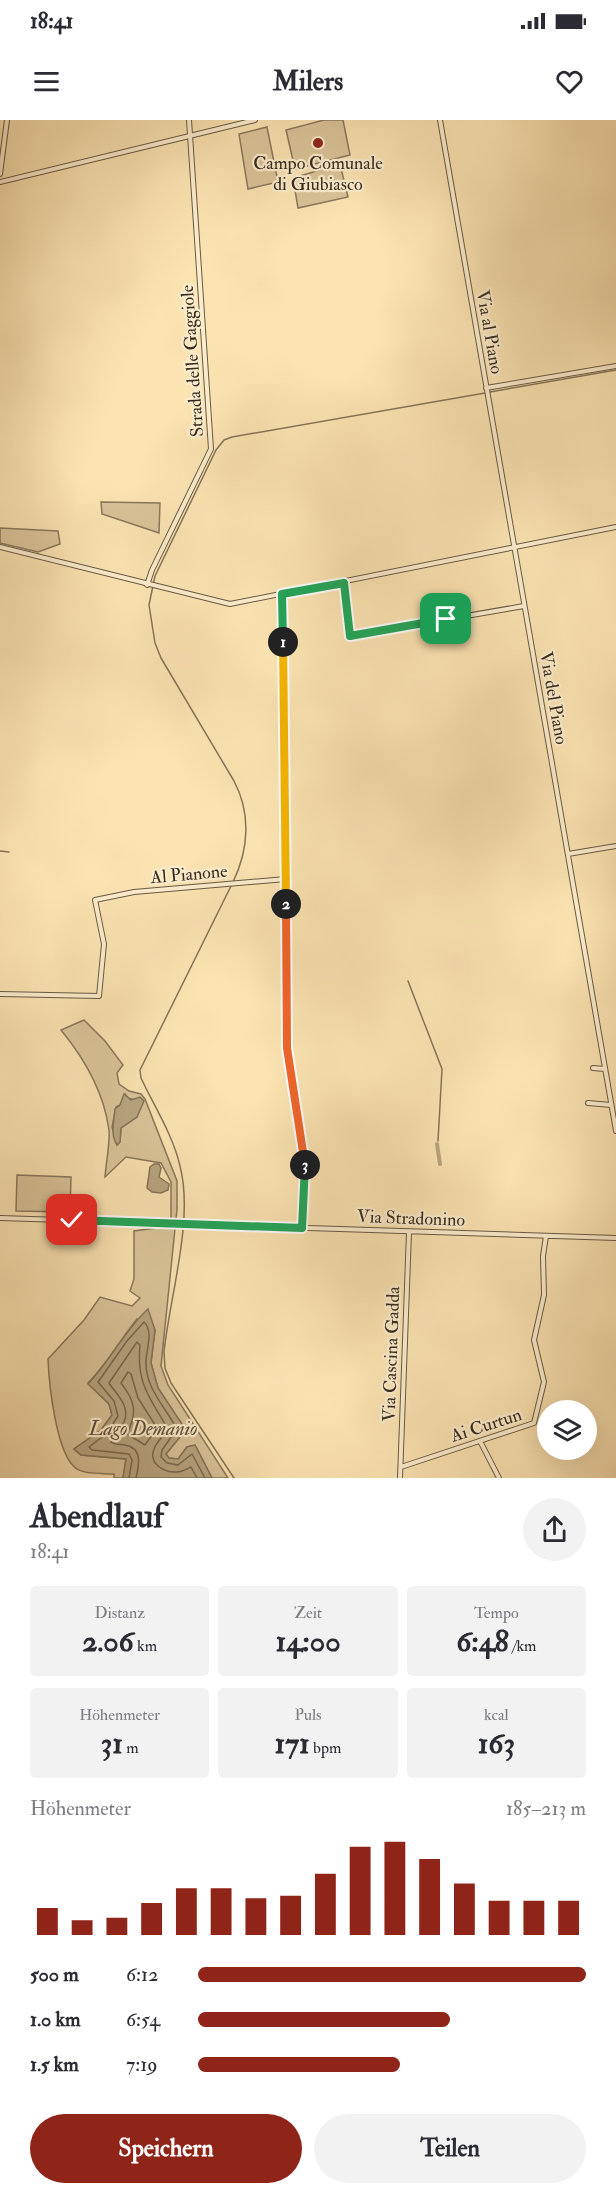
<!DOCTYPE html>
<html lang="de">
<meta charset="utf-8">
<style>
body{margin:0;font-family:"IM FELL Double Pica",serif;background:#f2f2f3;color:#2b2b33;height:100vh;display:flex;flex-direction:column;font-size:22px;white-space:nowrap}
*{box-sizing:border-box;margin:0}
p{font-size:20px;color:#7c7c81}
.icon{flex:none;width:33px;height:33px;fill:none;stroke:currentColor;stroke-width:2;stroke-linecap:round;stroke-linejoin:round}
.map{position:relative;height:1358px;overflow:hidden}
.side{display:flex;flex-direction:column;background:#fff;flex:1}
.side>*{flex:none}
.buttons{position:absolute;left:537px;top:1280px;display:grid;gap:12px}
.buttons a{display:grid;place-items:center;width:60px;height:60px;border-radius:50%;background:#fff;box-shadow:0 6px 24px #0002;font-size:30px}
.pin{position:absolute;display:grid;place-items:center;width:51px;height:51px;color:#fff;margin:-26px;border-radius:12px;box-shadow:0 3px 9px #0006}
.km{position:absolute;width:30px;height:30px;margin:-15px;border-radius:50%;background:#222;color:#fff;font-size:16px;line-height:30px;text-align:center}
.round{display:grid;place-items:center;flex:none;width:63px;height:63px;border-radius:32px;background:#f2f2f3}
.summary{display:flex;align-items:center;justify-content:space-between;height:102px;padding:0 30px}
h1{font-size:33px;font-weight:800;line-height:45px}
.metrics{display:grid;grid-template-columns:repeat(3,1fr);gap:9px;height:102px;padding:6px 30px}
.metrics div{display:grid;align-content:center;border-radius:6px;background:#f2f2f3;text-align:center}
.metrics b{font-size:30px;font-weight:800}
.metrics small{font-size:16px;font-weight:400}
.metrics p{font-size:16px}
.chart{height:168px;padding:12px 30px}
.chart p{display:flex;justify-content:space-between}
.chart svg{width:100%;height:108px;margin-top:6px;stroke:#8f2418;stroke-width:6}
.cta{display:flex;gap:12px;margin-top:auto;padding:12px 30px}
.cta a{flex:1;height:69px;border-radius:36px;background:#8f2418;color:#fff;font-size:24px;font-weight:800;line-height:69px;text-align:center}
.cta a+a{background:#f2f2f3;color:#2b2b33}
ul{padding:0 30px;list-style:none;font-size:20px}
li{display:grid;grid-template-columns:96px 72px 1fr;align-items:center;height:45px}
li i{height:15px;border-radius:8px;background:#8f2418}
.status{display:flex;justify-content:space-between;align-items:center;height:42px;padding:0 30px;background:#fff;direction:ltr}
.status svg{height:16px;fill:currentColor}
header{display:flex;justify-content:space-between;align-items:center;height:78px;padding:0 30px;background:#fff;font-size:27px;font-weight:800}
.map>svg:first-child{display:block}
.green{fill:#dac499;stroke:#88785c;stroke-width:1.5;fill-rule:evenodd}
.water{fill:#b8a580;stroke:#847559;stroke-width:1.5}
.lines{fill:none;stroke-linecap:round;stroke-linejoin:round}
.shore{stroke:#786850;stroke-width:1.5}
.stream{stroke:#847559;stroke-width:1.5}
.canal{stroke:#b8a580;stroke-width:4}
.minor-casing{stroke:#685a44;stroke-width:6}
.minor{stroke:#fcedcd;stroke-width:4}
.split-1-casing{stroke:#fff;stroke-width:12}
.split-2-casing{stroke:#fff;stroke-width:12}
.split-3-casing{stroke:#fff;stroke-width:12}
.split-4-casing{stroke:#fff;stroke-width:12}
.split-1{stroke:#22a559;stroke-width:8}
.split-2{stroke:#f5b400;stroke-width:8}
.split-3{stroke:#f0652b;stroke-width:8}
.split-4{stroke:#22a559;stroke-width:8}
.poi-dot{fill:#8f2418;stroke:#fcedcd;stroke-width:2}
.labels{text-anchor:middle;stroke-width:4.5;stroke-linejoin:round;paint-order:stroke}
.poi-label{font-size:18px;fill:#372c1f;stroke:#fcedcd}
.street-label{font-size:18px;fill:#372c1f;stroke:#fcedcd}
.water-label{font-size:20px;font-style:italic;fill:#5e503c;stroke:#fcedcd}
</style>
<div class="status"><b>18:41</b><svg viewBox="0 0 49 12"><path d="M0 12V9h3v3zM5 12V6h3v6zM10 12V3h3v9zM15 12V0h3v12zM26 1h20v11H26zM47 4h2v5h-2z"/></svg></div>
<header><svg class="icon" aria-label="menu" viewBox="0 0 24 24"><path d="M4 6h16M4 12h16M4 18h16"/></svg>Milers<svg class="icon" aria-label="heart" viewBox="0 0 24 24"><path d="M12 20l-8-8c-3-5 5-10 8-4 3-6 11-1 8 4z"/></svg></header>
<div class="map">
<svg width="616" height="1358" viewBox="0 0 616 1358">
<rect width="100%" height="100%" fill="#fbe3b2"/>
<filter id="stains"><feTurbulence type="fractalNoise" baseFrequency=".00333" numOctaves="4"/><feColorMatrix values="0 0 0 0 .2 0 0 0 0 .09 0 0 0 0 .02 0 0 0 .5 -.17"/></filter>
<radialGradient id="worn" r=".72"><stop offset=".6" stop-color="#630" stop-opacity="0"/><stop offset="1" stop-color="#630" stop-opacity=".3"/></radialGradient>
<path class="green" d="M324,0H343L350,35L295,49L286,10Z
M267,7L278,62L248,69L239,14Z
M340,44L348,77L298,88L293,58Z
M101,382L160,383L159,413L102,394Z
M0,408L58,411L60,424L38,432L0,423Z
M84,900L105,921L123,945L117,953L119,964L129,971L141,974L145,979L177,1061V1089L161,1246L168,1265L228,1358H212L195,1325L187,1327L178,1339L169,1338L166,1334L185,1310L158,1268L151,1243L155,1210L137,1199C120,1220 107,1244 88,1263L109,1284L112,1295L101,1310L74,1329L81,1335L126,1339L123,1358H114V1354C104,1353 86,1355 77,1349C56,1336 49,1263 48,1239L84,1200L100,1177L132,1186L140,1178L130,1171L134,1159V1111L171,1106V1062L161,1043L126,1037L105,1057C106,1042 110,1025 109,1010C104,973 84,938 61,910ZM125,974L128,978L135,980L137,997L121,1008L120,1022L117,1025L112,1007L116,987L120,985Z
M17,1055L71,1057L70,1092L16,1091Z"/>
<path class="water" d="M124,974L131,980L140,977L144,981L137,997L121,1008L120,1022L117,1025C110,1014 114,1002 115,989L120,985Z
M154,1044H159L161,1048L159,1057L169,1064L168,1070L161,1073L152,1072L147,1068L150,1047Z
M148,1189L155,1210L151,1243L158,1268L186,1310L166,1334L169,1338L178,1339L187,1327L195,1325L212,1358H123L126,1339L81,1335L74,1329L101,1310L112,1295L109,1284L88,1264C111,1240 124,1211 148,1189Z"/>
<g class="lines">
<path class="shore" d="M128,1252L131,1254L138,1278L157,1308L145,1325L127,1314C137,1293 136,1282 121,1263Z
M129,1358L132,1340L129,1334L92,1330L89,1327L106,1314L118,1296L114,1281L98,1262L127,1221L144,1202C154,1211 146,1230 146,1242C145,1268 166,1288 177,1309L162,1330L161,1337L167,1343L178,1345L192,1334L205,1358
M136,1358C139,1345 143,1328 125,1325C119,1324 115,1325 111,1322C114,1315 120,1309 124,1302C131,1286 116,1274 109,1263L137,1222L140,1225C136,1263 150,1278 168,1309C164,1316 157,1321 154,1329C148,1344 165,1353 177,1352C182,1352 187,1349 191,1347L197,1358"/>
<path class="stream" d="M490,272L616,250
M0,731L9,732
M233,762C249,729 251,693 234,661L161,538L155,523L149,485L155,456L216,330L224,320L232,317L485,273
M231,766L140,950L141,958C154,986 173,1015 180,1046C194,1100 170,1175 164,1232L165,1248L171,1263L234,1358
M408,861L442,949L438,1021"/>
<path class="canal" d="M437,1024L440,1044"/>
<g class="minor-casing">
<path id="minor" d="M440,0L616,1011
M0,54L7,0
M0,62L255,0
M486,268L616,246
M0,427L230,484L616,407
M344,463L350,516L524,486
M147,465L152,450L211,329L189,0
M282,474L287,928L304,1037L302,1108
M568,734L616,726
M0,874L99,876L104,824L95,780L134,772L286,759
M593,948L605,949
M588,983L611,985
M0,1098L616,1118
M480,1321L499,1358
M401,1347L534,1303L544,1262L534,1220L544,1175L543,1136L546,1116
M400,1358L409,1112"/>
</g>
<use href="#minor" class="minor"/>
</g>
<g class="lines">
<g class="split-1-casing">
<path id="split-1" d="M283,522L282,474L344,463L350,516L446,499"/>
</g>
<g class="split-2-casing">
<path id="split-2" d="M283,522L286,784"/>
</g>
<g class="split-3-casing">
<path id="split-3" d="M286,784L287,928L305,1045"/>
</g>
<g class="split-4-casing">
<path id="split-4" d="M72,1100L302,1108L305,1045"/>
</g>
<use href="#split-1" class="split-1"/>
<use href="#split-2" class="split-2"/>
<use href="#split-3" class="split-3"/>
<use href="#split-4" class="split-4"/>
</g>
<circle class="poi-dot" cx="318" cy="23" r="6"/>
<g class="labels">
<g class="poi-label">
<text x="318" y="49">Campo Comunale<tspan x="318" dy="21">di Giubiasco</tspan></text>
</g>
<g class="street-label">
<text transform="translate(490 212) rotate(80)" y="6">Via al Piano</text>
<text transform="translate(192 241) rotate(-94)" y="6">Strada delle Gaggiole</text>
<text transform="translate(554 578) rotate(80)" y="6">Via del Piano</text>
<text transform="translate(189 754) rotate(-5)" y="6">Al Pianone</text>
<text transform="translate(411 1098) rotate(2)" y="6">Via Stradonino</text>
<text transform="translate(391 1234) rotate(-88)" y="6">Via Cascina Gadda</text>
<text transform="translate(486 1305) rotate(-18)" y="6">Ai Curtun</text>
</g>
<g class="water-label">
<text x="143" y="1315">Lago Demanio</text>
</g>
</g>
<rect width="100%" height="100%" filter="url(#stains)"/>
<rect width="100%" height="100%" fill="url(#worn)"/>
</svg>
<div class="buttons">
<a><svg class="icon" aria-label="layers" viewBox="0 0 24 24"><path d="M12 4l9 5-9 5-9-5zM3 14l9 5 9-5"/></svg></a>
</div>
<div class="pin" style="left:446px;top:499px;background:#1e9e55"><svg class="icon" aria-label="arrive" viewBox="0 0 24 24"><path d="M6 21V4h12l-3 4 3 4H6"/></svg></div>
<div class="pin" style="left:72px;top:1100px;background:#d93025"><svg class="icon" aria-label="check" viewBox="0 0 24 24"><path d="M5 12l5 5 9-10"/></svg></div>
<b class="km" style="left:283px;top:522px">1</b>
<b class="km" style="left:286px;top:784px">2</b>
<b class="km" style="left:305px;top:1045px">3</b>
</div>
<section class="side">
<div class="summary"><div><h1>Abendlauf</h1><p>18:41</p></div><a class="round"><svg class="icon" aria-label="share" viewBox="0 0 24 24"><path d="M12 15V3M7 8l5-5 5 5M5 13v7h14v-7"/></svg></a></div>
<div class="metrics">
<div><p>Distanz</p><b>2.06<small> km</small></b></div>
<div><p>Zeit</p><b>14:00</b></div>
<div><p>Tempo</p><b>6:48<small> /km</small></b></div>
</div>
<div class="metrics">
<div><p>Höhenmeter</p><b>31<small> m</small></b></div>
<div><p>Puls</p><b>171<small> bpm</small></b></div>
<div><p>kcal</p><b>163</b></div>
</div>
<div class="chart"><p><span>Höhenmeter</span>185–213 m</p>
<svg viewBox="0 0 160 44" preserveAspectRatio="none"><path d="M5 44V33M15 44V38M25 44V37M35 44V31M45 44V25M55 44V25M65 44V29M75 44V28M85 44V19M95 44V8M105 44V6M115 44V13M125 44V23M135 44V30M145 44V30M155 44V30"/></svg>
</div>
<ul>
<li><b>500 m</b>6:12<i style="width:100%"></i></li>
<li><b>1.0 km</b>6:54<i style="width:65%"></i></li>
<li><b>1.5 km</b>7:19<i style="width:52%"></i></li>
</ul>
<div class="cta"><a>Speichern</a><a>Teilen</a></div>
</section>
